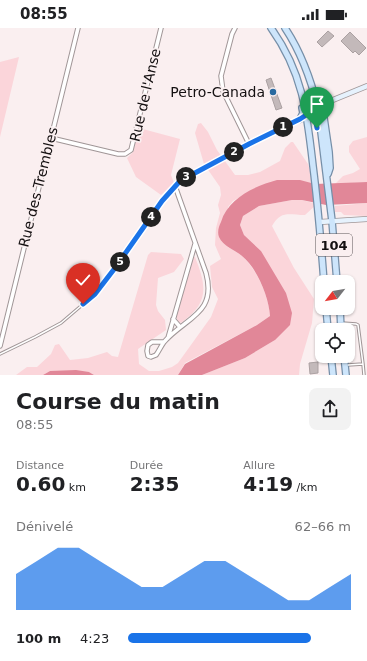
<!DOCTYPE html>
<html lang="fr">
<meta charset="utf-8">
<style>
body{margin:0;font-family:"DejaVu Sans",sans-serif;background:#f2f2f2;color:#202124;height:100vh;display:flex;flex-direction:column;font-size:15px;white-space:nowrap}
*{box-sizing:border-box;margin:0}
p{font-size:13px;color:#757577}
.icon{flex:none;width:22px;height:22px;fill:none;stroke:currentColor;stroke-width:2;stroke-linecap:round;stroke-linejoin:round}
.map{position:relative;height:347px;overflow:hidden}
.panel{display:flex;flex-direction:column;background:#fff;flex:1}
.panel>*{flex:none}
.needle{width:26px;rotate:239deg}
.controls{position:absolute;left:315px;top:247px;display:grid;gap:8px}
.controls a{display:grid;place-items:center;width:40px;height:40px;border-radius:8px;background:#fff;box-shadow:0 1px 3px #0004;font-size:20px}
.pin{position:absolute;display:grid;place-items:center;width:34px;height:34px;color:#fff;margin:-41px -17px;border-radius:50% 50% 50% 0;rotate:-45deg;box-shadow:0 0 4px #0007}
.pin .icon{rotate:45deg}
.km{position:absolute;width:20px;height:20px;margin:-10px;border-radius:50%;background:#222;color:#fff;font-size:11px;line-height:20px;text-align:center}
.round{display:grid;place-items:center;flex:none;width:42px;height:42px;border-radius:8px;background:#f2f2f2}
.summary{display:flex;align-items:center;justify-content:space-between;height:68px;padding:0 16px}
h1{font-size:22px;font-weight:700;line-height:30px}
.figures{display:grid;grid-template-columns:repeat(3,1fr);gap:6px;height:68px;padding:4px 16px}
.figures div{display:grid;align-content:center}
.figures b{font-size:20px;font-weight:700}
.figures small{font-size:11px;font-weight:400}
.figures p{font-size:11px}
.chart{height:112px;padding:8px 16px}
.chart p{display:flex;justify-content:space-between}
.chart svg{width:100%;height:72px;margin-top:4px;fill:#1a73e8;opacity:.7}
ul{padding:0 16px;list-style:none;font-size:13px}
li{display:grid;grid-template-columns:64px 48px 1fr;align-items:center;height:30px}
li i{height:10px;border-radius:5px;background:#1a73e8}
.status{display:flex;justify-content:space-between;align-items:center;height:28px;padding:0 20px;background:#fff;direction:ltr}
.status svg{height:11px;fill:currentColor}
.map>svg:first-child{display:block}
.green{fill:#fbd5da}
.water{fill:#e18798}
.building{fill:#c3b9ba;stroke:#aba1a2}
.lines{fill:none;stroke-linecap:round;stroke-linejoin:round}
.lane-casing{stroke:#a09697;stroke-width:3.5}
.street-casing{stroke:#a09697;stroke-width:5.5}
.secondary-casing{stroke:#a09697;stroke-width:6}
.primary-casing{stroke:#768fa8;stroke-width:8}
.lane{stroke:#fff;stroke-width:1.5}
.street{stroke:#fff;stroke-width:3.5}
.secondary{stroke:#e6f2fd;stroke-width:4.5}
.primary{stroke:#cde5fb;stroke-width:5.5}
.route-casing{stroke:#fff;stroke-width:8}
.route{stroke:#1a73e8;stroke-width:5}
.poi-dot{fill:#296aa0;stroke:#faeff0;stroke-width:1.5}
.labels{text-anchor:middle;stroke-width:3.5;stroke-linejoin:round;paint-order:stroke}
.shield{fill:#faeff0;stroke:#595354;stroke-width:1}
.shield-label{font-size:13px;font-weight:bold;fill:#141011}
.poi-label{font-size:14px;fill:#141011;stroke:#faeff0;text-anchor:end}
.street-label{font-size:14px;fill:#141011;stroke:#faeff0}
</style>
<div class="status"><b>08:55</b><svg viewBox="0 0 49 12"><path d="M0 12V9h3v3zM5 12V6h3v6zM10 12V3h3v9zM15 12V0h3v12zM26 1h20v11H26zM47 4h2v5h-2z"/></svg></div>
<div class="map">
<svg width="367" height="347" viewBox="0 0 367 347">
<rect width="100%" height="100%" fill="#faeff0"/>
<path class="green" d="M19,29L0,109V34Z
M201,95L208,104L217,122L235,147H248L260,144L280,133L285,120L291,114H293L308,136L314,156L254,161L233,173L228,179V219C233,222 239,225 243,229C257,242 269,269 270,288L257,297L185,335L178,347H94L89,344L50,343L43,347H16L27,339H37L51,326L55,317L59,316L70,332L88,330L107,324L112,328L118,329L148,227L151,224L181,226L184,231L174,244L158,250L156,277L158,283L165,292L166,302L138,321L139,336L149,343H159L172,339L178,335L211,289L218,271L212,259L210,238L221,231L215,217L216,200L220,185L218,177L221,167L220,159L204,136L195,105L198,96Z
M139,100L180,111L171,147L174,155L161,167L136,149L127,130L133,124Z
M367,109V154L335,156L343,148L353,145L360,141L349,124V118L353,113Z
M292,172H302L317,176L305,187C289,187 281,182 272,198L294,240L314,271L312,295L300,336L299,347H202L245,330L275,312L261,223L244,207L240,197L243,188L259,178Z
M367,175V188L344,187L341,184H335V178Z
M193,229H195C207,259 209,275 181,295L178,293L176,289Z"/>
<path class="water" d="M277,152H300L315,156L367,154V175L326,177L302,172H292L259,178L243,188L240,197L244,207L261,223L286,265L292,285L290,297L275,312L245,330L202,347H178L185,336L257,297L270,288C269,269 257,240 242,228C235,222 223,218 219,209C217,204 219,198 221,194C228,170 255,158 277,152Z
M76,342L89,344L94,347H43L50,343Z"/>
<path class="building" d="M328,3L334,8L322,19L317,14Z
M350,4L366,20L359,27L355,23L353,25L341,13Z
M271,50L282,80L276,82L266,52Z
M318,334V345L310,346L309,335Z"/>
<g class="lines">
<g class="lane-casing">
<path id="lane" d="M342,295L356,296L358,297L363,336
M0,326L35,309L61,295L95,266L115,240L162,173L180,153L249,116L298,92
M348,337L363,336L364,347"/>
</g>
<g class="street-casing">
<path id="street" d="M235,0L232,6L221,48L223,63L249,116
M51,110L118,126H125L131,122L161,0
M173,291L180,299
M168,310L195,216
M164,314H152L148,317L147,323L148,328L151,329L156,327C159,323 161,318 164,314C186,289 217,286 206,245L175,158
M0,318L78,0"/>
</g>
<g class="secondary-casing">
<path id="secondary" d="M309,85L328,74L367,58
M320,194L367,191"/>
</g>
<g class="primary-casing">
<path id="primary" d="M271,0C303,45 307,85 313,138C318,177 321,215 324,254
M285,0C301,24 311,52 318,80L332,193L337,254
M308,72L311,84
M300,91L303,85L302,80
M328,146L330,140L329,124L323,83L328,74
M326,280L328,302
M340,280L341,302
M331,328L333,347
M344,328L346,347"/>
</g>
<use href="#lane" class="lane"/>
<use href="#street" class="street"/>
<use href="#secondary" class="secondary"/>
<use href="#primary" class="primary"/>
</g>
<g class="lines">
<g class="route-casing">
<path id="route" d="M83,276L95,266L115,240L162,173L180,153L249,116L300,91L314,82L317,100"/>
</g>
<use href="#route" class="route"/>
</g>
<circle class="poi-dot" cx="273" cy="64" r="4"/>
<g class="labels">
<rect class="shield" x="316" y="206" width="36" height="22" rx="3"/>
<g class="shield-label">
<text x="334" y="222">104</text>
</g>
<g class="poi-label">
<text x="265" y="69">Petro-Canada</text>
</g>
<g class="street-label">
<text transform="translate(145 67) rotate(-77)" y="5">Rue de l'Anse</text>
<text transform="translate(38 159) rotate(-76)" y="5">Rue des Trembles</text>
</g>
</g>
</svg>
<div class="controls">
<a><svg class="needle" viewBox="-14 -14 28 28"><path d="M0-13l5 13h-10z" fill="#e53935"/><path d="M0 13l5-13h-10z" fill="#757577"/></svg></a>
<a><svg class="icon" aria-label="locate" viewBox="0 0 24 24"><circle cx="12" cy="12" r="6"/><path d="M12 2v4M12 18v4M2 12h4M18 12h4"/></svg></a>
</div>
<div class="pin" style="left:317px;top:100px;background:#1e9e55"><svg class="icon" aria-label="arrive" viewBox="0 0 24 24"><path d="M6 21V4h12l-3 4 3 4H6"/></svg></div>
<div class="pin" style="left:83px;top:276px;background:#d93025"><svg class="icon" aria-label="check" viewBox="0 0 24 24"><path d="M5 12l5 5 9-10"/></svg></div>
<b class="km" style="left:283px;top:99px">1</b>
<b class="km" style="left:234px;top:124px">2</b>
<b class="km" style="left:186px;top:149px">3</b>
<b class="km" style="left:151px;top:189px">4</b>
<b class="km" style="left:120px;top:234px">5</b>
</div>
<section class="panel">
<div class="summary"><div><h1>Course du matin</h1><p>08:55</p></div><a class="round"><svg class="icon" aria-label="share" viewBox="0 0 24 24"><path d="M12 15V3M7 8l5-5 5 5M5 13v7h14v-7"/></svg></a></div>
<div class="figures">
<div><p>Distance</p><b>0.60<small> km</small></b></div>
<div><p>Durée</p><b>2:35</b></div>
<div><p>Allure</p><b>4:19<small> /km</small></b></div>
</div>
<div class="chart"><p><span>Dénivelé</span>62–66 m</p>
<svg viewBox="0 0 160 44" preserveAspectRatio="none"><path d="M0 44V22L10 14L20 6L30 6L40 14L50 22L60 30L70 30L80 22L90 14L100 14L110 22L120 30L130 38L140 38L150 30L160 22V44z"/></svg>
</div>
<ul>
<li><b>100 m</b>4:23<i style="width:82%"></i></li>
</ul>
</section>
